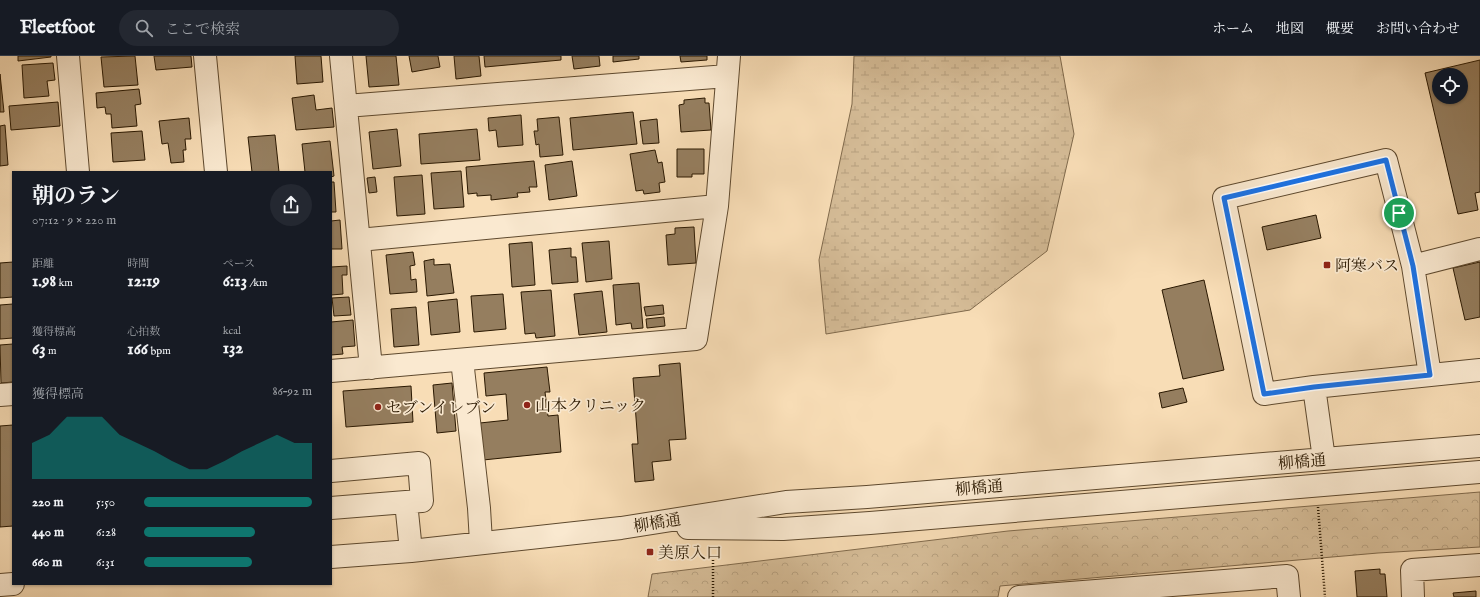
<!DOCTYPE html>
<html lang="ja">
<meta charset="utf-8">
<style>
body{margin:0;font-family:"IM FELL English","Noto Serif JP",serif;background:#242831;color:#f1f3f6;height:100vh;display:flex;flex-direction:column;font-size:15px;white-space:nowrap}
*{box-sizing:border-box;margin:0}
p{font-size:13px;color:#9ea1a6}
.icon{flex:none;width:22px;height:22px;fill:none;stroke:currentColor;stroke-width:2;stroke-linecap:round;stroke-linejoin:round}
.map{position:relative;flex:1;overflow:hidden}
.side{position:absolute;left:12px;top:115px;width:320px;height:414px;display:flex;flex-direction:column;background:#171b24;border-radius:0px;box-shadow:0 1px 3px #0004}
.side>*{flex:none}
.buttons{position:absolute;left:1432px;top:12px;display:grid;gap:8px}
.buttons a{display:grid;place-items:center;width:36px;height:36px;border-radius:50%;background:#171b24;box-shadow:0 1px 3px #0004;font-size:20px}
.pin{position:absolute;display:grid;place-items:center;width:34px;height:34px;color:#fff;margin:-17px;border:2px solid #fff;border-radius:50%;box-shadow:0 1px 4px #0007}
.round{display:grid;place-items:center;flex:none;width:42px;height:42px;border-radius:21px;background:#242831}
.overview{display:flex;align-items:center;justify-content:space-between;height:68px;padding:0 20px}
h1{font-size:22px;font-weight:700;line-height:30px}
.stats{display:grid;grid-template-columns:repeat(3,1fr);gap:6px;height:68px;padding:4px 20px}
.stats div{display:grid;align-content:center}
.stats b{font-size:17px;font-weight:700}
.stats small{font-size:11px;font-weight:400}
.stats p{font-size:11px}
.chart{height:112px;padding:8px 20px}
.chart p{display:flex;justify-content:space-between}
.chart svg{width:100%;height:72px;margin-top:4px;fill:#0f766e;opacity:.7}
ul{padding:0 20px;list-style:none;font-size:13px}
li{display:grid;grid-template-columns:64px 48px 1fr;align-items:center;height:30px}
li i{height:10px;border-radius:5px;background:#0f766e}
header{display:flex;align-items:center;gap:24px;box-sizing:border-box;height:56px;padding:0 20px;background:#171b24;border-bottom:1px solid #363941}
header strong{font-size:19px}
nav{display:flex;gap:22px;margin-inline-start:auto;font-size:14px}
.search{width:280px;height:36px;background:#242831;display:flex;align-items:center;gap:10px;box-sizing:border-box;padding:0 14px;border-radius:22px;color:#9ea1a6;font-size:15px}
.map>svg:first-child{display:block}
.wetland{fill:url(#wetland-marsh);stroke:#806a4c}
.park{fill:url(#park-crowns);stroke:#806a4c}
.building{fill:#957e5f;stroke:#2a1801;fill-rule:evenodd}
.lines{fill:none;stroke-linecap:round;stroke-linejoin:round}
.minor-casing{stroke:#5e492e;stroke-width:24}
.path{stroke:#2a1801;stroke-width:2.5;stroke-dasharray:1 2;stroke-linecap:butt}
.minor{stroke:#fae9d0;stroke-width:22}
.route-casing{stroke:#fff;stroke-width:8}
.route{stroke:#1a73e8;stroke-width:5}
.poi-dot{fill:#8f2418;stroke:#fae9d0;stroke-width:1.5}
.labels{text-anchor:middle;stroke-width:3.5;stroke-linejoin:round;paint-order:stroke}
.poi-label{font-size:16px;fill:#2a1801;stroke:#fae9d0;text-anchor:start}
.street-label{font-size:16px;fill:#2a1801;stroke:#fae9d0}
</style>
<header>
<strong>Fleetfoot</strong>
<div class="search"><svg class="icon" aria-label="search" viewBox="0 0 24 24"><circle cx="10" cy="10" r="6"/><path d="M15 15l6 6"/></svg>ここで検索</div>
<nav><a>ホーム</a><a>地図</a><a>概要</a><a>お問い合わせ</a></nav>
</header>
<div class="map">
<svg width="1480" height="541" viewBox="0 0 1480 541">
<defs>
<pattern id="wetland-marsh" width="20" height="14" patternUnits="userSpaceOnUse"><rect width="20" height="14" fill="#d5bc97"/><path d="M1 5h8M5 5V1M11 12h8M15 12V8" fill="none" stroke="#b7a180"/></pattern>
<pattern id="park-crowns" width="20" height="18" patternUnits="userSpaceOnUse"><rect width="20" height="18" fill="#d5bc97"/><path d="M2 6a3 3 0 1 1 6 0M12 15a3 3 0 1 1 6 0" fill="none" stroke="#b7a180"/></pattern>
</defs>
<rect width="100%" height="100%" fill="#f8ddb6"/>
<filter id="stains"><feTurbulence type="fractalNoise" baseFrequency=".005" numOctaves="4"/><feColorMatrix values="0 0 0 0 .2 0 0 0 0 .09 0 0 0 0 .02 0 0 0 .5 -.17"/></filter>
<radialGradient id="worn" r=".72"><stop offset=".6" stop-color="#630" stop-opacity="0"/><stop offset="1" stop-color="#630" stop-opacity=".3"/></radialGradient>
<path class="wetland" d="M854,0H1060L1074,78L1047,195L970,254L826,278L819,204L852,48Z"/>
<path class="park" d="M1480,436V491L1378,497L1000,530L998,541H648L652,518L1008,475Z"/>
<path class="building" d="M18,0H51V1L18,5Z
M135,0L138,29L104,31L101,1Z
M154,0H191L192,11L156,14Z
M295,0H321L323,26L297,28Z
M366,0H396L399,29L369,31Z
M409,0H438L440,11L412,16Z
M454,0H479L481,20L456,23Z
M484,0H561V4L485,11Z
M572,0H599L600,10L574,13Z
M613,0H639V3L613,6Z
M680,0H707V4L681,6Z
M1480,4V136L1475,137L1478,154L1458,158L1425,17ZM1439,19H1461V41H1439Z
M53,7L55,24L47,25L49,40L24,42L22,9Z
M0,18L4,56H0Z
M139,33L141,48L135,49L137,70L112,72L111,58H106L105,51L97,52L96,37Z
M314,39L316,54L332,52L334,71L296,74L292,42Z
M705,42V47H709L711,74L681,76L679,49L684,48V44Z
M58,46L60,70L11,74L9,50Z
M633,56L637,88L573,94L570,62Z
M521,59L523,89L498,91L496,74L489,75L488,62Z
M559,61L563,99L540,101L539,88L536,89L534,75H538L537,63Z
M189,62L191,83H185L186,94H183L184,106L171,107L168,87L162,88L159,65Z
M657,63L659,87L643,88L640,65Z
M5,69L8,109L0,110V70Z
M397,73L401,110L373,113L369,76Z
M477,73L480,104L421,108L419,78Z
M142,75L145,104L113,106L111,77Z
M275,79L279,116H252L248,81Z
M330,85L334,120L331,121V116H305L302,88Z
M677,93H704V118H692V121H677Z
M655,94L658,107L662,106L665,126L659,127L660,136L644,138L643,134L636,135L630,98Z
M534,105L537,131H529L530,136L517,137L518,141L491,144V139L477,140V137L468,138L466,111Z
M572,105L577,140L549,144L545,109Z
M461,115L464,151L434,153L431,117Z
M422,119L425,158L397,160L394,121Z
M375,121L377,136L369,137L367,122Z
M331,126H334L336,156H331Z
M1316,159L1321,182L1267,194L1262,171Z
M340,164L342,193H331V165Z
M694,171L696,207L668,209L666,179L675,178V172Z
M609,185L612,223L586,226L582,187Z
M532,186L535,229L512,231L509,188Z
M571,192V201H576L578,226L552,228L549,194Z
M413,196L415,209L410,210L411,224L416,223L417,236L390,238L386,199Z
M434,203V209L450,208L454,237L427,240L424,205Z
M13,206V241L0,242V207Z
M1480,206V261L1465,264L1453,212Z
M347,210V219H342L343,238L331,239V211Z
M1204,224L1224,314L1183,323L1162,234Z
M639,227L643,272L632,273L631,267L616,269L613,229Z
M551,234L555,280L536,282L535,277L525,278L521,236Z
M602,235L607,276L579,279L574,238Z
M503,238L506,273L474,276L471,240Z
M349,241L351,259L334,260L332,242Z
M457,243L460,276L431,279L428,246Z
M13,248V282L0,283V249Z
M663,249L664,258L646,260L644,251Z
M416,251L419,289L394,291L391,253Z
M664,261L665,270L647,272L646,263Z
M353,264L355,290L342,291L343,298L331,299V266Z
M13,288V326L1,327L0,289Z
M680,307L686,383L669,384L671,404L652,406L654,424L635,426L632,388H638L633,322L660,320L659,309Z
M547,311L550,336H545L548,360L558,359L561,396L483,404L480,367L508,364L506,338L486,340L484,317Z
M452,327L456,375L437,377L433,329Z
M411,330L413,366L346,371L343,335Z
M1183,332L1187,346L1162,352L1159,337Z
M13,369V470L0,471V370Z
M1380,513V518H1385L1387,541H1357L1355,515Z
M1476,535V541H1454L1453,537Z"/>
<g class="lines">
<g class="minor-casing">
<path id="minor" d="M68,0L78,116
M205,0L216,116
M341,0L371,312
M346,50L727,20
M359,184L717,150
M1413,210L1430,319
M462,304L479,452L481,486
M331,315L696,283L717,150L729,0
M1314,331L1264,338L1224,142L1386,104L1413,210L1480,193
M0,339L13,338
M1324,403L1314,331L1480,314
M331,415L419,407L422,445L406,446
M331,452L406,446L411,495
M688,472L783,473L870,467L1480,416
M331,501L411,495L621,472L786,446L867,441L1480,390
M0,529L13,528
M1019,541L1287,520L1289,541
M1413,541L1412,514L1480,509"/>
</g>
<path class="path" d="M1318,451L1325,541
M713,541V504"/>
<use href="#minor" class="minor"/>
</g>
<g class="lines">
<g class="route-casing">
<path id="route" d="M1386,104L1413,210L1430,319L1314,331L1264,338L1224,142Z"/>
</g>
<use href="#route" class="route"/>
</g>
<g class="poi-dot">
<rect x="1323" y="205" width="8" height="8" rx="2"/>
<circle cx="527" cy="349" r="4"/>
<circle cx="378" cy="351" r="4"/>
<rect x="646" y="492" width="8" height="8" rx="2"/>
</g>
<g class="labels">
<g class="poi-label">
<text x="1335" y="215">阿寒バス</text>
<text x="535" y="355">山本クリニック</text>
<text x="386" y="357">セブンイレブン</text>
<text x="658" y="502">美原入口</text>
</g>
<g class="street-label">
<text transform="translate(1302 405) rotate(-5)" y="6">柳橋通</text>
<text transform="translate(979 431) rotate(-5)" y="6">柳橋通</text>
<text transform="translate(657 466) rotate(-9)" y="6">柳橋通</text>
</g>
</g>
<rect width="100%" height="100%" filter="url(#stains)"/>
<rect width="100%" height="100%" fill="url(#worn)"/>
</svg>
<div class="buttons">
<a><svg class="icon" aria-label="locate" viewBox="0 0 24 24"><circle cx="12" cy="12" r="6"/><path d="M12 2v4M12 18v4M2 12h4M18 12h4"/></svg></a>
</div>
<div class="pin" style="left:1399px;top:157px;background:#1e9e55"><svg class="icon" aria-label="arrive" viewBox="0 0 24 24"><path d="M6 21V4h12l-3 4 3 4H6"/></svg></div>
<section class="side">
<div class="overview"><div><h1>朝のラン</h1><p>07:12 · 9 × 220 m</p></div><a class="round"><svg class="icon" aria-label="share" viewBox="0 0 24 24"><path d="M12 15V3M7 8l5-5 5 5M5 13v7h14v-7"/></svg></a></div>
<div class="stats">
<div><p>距離</p><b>1.98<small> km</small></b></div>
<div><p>時間</p><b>12:19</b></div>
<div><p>ペース</p><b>6:13<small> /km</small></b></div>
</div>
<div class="stats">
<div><p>獲得標高</p><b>63<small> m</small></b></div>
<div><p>心拍数</p><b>166<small> bpm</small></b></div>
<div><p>kcal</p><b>132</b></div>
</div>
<div class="chart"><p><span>獲得標高</span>86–92 m</p>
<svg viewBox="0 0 160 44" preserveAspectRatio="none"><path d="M0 44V22L10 17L20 6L30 6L40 6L50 17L60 22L70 27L80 33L90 38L100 38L110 33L120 27L130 22L140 17L150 22L160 22V44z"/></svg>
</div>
<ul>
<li><b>220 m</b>5:50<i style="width:100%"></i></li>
<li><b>440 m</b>6:28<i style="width:66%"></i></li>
<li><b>660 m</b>6:31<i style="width:64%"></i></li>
</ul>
</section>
</div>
